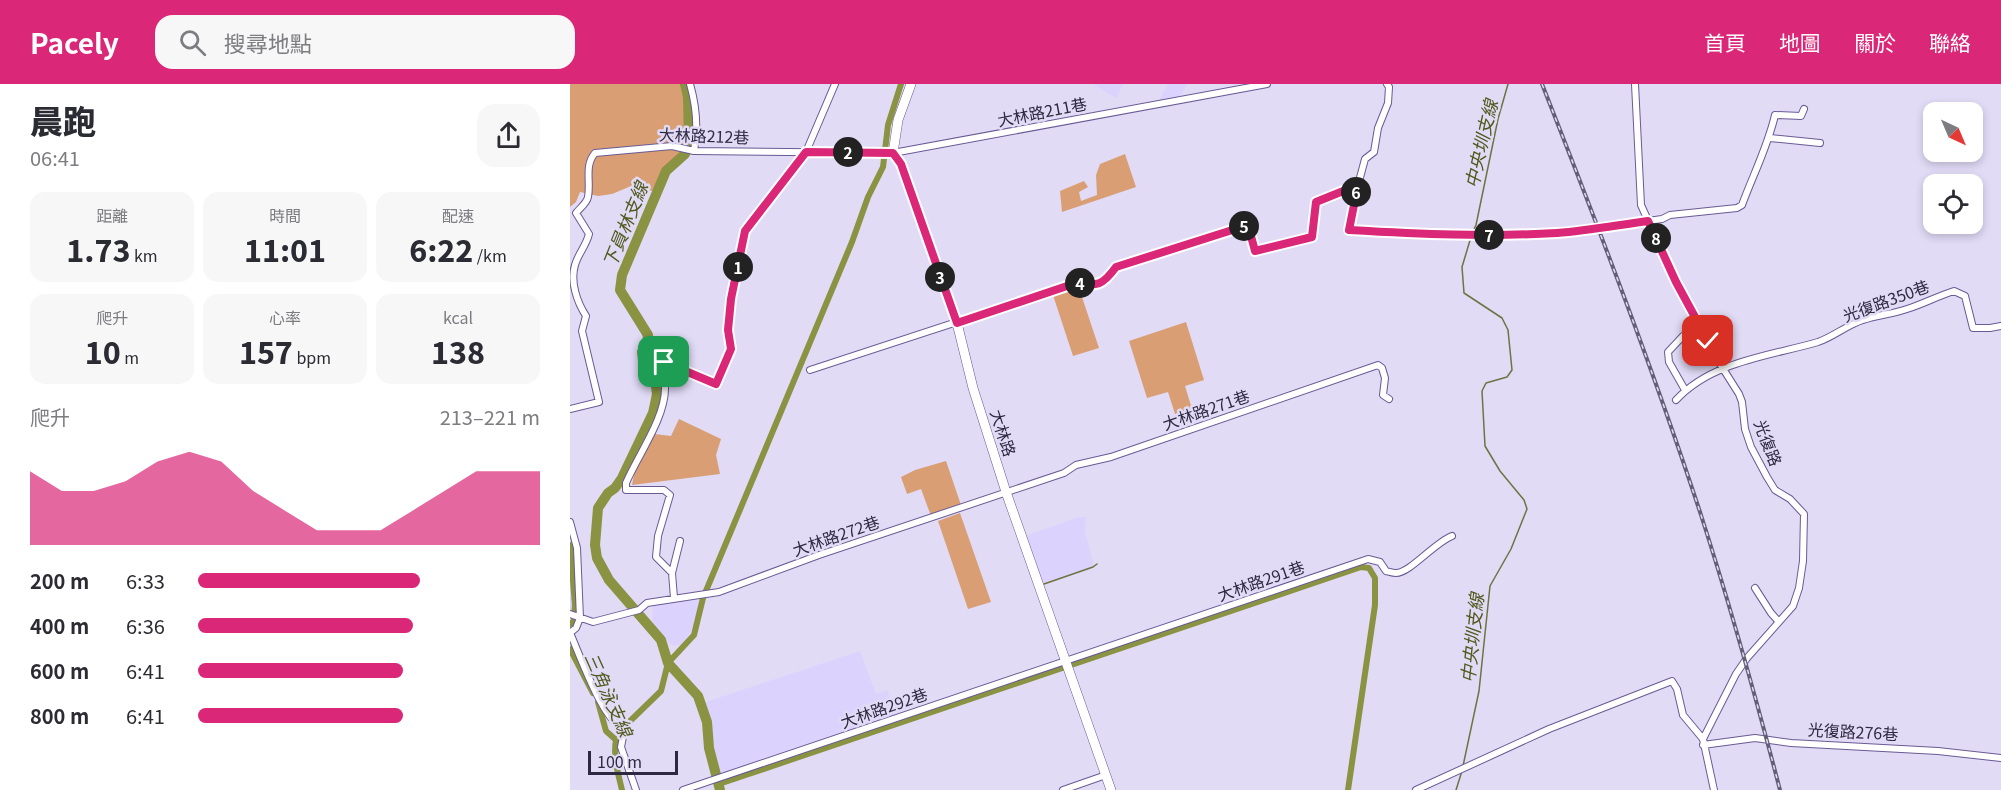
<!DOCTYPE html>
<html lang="zh-TW">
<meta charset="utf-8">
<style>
body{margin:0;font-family:Georgia,"Noto Sans TC",serif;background:#f7f7f7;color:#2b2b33;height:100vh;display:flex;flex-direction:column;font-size:22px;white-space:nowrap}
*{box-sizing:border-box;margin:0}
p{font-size:20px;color:#7c7c81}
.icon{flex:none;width:33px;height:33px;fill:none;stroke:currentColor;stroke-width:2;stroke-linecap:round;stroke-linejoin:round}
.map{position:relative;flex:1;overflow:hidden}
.sheet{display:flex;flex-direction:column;background:#fff;width:570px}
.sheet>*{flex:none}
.needle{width:39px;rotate:136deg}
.buttons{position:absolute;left:1353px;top:18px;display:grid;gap:12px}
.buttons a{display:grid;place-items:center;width:60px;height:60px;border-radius:12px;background:#fff;box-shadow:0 3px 9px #0003;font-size:30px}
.scale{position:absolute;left:18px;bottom:15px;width:90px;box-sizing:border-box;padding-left:6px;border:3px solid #2f2841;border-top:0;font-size:16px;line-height:21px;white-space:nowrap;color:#2f2841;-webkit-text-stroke:4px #e1dbf6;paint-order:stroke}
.pin{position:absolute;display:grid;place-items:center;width:51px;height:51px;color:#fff;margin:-26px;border-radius:12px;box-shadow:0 3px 9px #0006}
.km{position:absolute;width:30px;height:30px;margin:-15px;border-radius:50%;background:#222;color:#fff;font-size:16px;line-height:30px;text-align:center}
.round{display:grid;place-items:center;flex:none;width:63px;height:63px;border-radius:18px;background:#f7f7f7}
.head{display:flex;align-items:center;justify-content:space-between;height:102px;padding:0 30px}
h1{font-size:33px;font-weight:800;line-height:45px}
.stats{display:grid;grid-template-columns:repeat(3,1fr);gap:9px;height:102px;padding:6px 30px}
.stats div{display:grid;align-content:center;border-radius:15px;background:#f7f7f7;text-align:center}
.stats b{font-size:30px;font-weight:800}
.stats small{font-size:16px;font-weight:400}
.stats p{font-size:16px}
.chart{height:168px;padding:12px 30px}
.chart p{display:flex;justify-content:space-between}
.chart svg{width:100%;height:108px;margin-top:6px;fill:#db2777;opacity:.7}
ul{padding:0 30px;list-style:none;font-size:20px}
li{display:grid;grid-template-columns:96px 72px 1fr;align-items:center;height:45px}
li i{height:15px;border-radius:8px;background:#db2777}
header{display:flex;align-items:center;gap:36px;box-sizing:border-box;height:84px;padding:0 30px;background:#db2777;color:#fff}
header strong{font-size:28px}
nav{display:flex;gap:33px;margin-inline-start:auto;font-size:21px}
.search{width:420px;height:54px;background:#f7f7f7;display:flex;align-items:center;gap:15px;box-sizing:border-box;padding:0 21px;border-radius:18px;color:#7c7c81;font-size:22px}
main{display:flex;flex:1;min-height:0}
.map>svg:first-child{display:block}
.built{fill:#dcd2fe}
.green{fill:#da9e74}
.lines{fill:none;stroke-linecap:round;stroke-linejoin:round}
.stream{stroke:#6e7341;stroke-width:1.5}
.canal{stroke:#899341;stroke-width:6}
.river{stroke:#899341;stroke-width:10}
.street-casing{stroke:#6a5a94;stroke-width:8}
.secondary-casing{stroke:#6a5a94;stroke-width:10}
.street{stroke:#fff;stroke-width:6}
.secondary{stroke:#fff;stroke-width:9}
.rail-casing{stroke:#645e77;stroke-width:4}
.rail{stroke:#e1dbf6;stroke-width:1.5;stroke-dasharray:4.5;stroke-linecap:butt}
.route-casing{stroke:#fff;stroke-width:12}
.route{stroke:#db2777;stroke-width:8}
.labels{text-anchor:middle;stroke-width:5;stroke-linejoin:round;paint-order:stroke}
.street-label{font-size:16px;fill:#2f2841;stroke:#e1dbf6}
.water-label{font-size:18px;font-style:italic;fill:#52591d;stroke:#e1dbf6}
</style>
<header>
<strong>Pacely</strong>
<div class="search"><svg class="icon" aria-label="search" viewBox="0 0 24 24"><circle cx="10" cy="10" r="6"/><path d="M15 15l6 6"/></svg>搜尋地點</div>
<nav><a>首頁</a><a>地圖</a><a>關於</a><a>聯絡</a></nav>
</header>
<main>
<section class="sheet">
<div class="head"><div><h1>晨跑</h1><p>06:41</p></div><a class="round"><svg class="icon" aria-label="share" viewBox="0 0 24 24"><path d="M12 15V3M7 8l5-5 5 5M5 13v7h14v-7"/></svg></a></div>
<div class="stats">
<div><p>距離</p><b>1.73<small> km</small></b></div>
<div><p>時間</p><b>11:01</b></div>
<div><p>配速</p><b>6:22<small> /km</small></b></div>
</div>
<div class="stats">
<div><p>爬升</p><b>10<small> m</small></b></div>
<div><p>心率</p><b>157<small> bpm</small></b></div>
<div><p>kcal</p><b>138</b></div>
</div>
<div class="chart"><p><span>爬升</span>213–221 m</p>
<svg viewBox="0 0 160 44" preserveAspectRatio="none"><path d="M0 44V14L10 22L20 22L30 18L40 10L50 6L60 10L70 22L80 30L90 38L100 38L110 38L120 30L130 22L140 14L150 14L160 14V44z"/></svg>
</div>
<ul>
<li><b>200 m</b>6:33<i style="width:65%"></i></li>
<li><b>400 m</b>6:36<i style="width:63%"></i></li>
<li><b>600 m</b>6:41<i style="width:60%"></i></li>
<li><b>800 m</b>6:41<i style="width:60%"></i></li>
</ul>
</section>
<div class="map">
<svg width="1431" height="706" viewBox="0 0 1431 706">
<rect width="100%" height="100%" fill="#e1dbf6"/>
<path class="built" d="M523,0H553L546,14Z
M598,0H617L609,14L588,18Z
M516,433L515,447L524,482L473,500L456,452L506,434Z
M0,475L6,528L0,530Z
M130,516L121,548L111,561H102L94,555L82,541L83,521Z
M290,567L306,610L317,606L327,632L150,692L143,665L136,618Z"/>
<path class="green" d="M0,0H112L115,13V59L111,67L95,86L82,107L66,100L42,110L28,112L10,108L6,118L0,123Z
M555,70L566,103L492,128L490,107L514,97L518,103L509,108L511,117L527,111L526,91L530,80Z
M505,201L509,204L529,264L503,272L482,208Z
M616,238L634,296L615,302L622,325L605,330L598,308L577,314L559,257Z
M109,335L151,355L146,371L150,390L62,401L65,386L85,350L101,352Z
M376,377L391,421L361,432L351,405L337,410L331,393L345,386Z
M390,429L421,518L398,525L368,437Z"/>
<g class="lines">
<path class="stream" d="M902,149L906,141L928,35L938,0
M474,500L523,483L527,480
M893,682L909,607L920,502L941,465L957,425L954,416L930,387L915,362L912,307L916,299L937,293L942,286L938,246L932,234L894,209L892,183L901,153
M886,706L892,687"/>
<path class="canal" d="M0,461L5,521L4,537L0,540
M0,565L23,609
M28,618L36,647L46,656C43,673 48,689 52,706
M46,656L56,641L91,607L98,579L124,551L133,514L282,158L298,113L313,83L318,41L331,0
M149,700L791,483L799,484L805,494V521L778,706"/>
<path class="river" d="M115,0L118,13L119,60L115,70L96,87L52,191L50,206L78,251L77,259L72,268L74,284L85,295L87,310L83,329L52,394L45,404L38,409L28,424L25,461L27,474L39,496L91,556L98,579L128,612L137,638L139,664L150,706"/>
<g class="street-casing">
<path id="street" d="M120,0C126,21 128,46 124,67
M1065,0L1071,121L1106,198L1130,239L1145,272L1169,310L1172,318L1175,345L1181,363L1197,393L1205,406L1220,415L1234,430L1233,477L1229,504L1223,522L1177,574L1166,590L1133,655L1144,706
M1200,54L1250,59
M788,101L779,146L879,152L905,151L986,149L1078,137L1092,135L1100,131L1167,124L1172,121C1183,91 1198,62 1205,31L1231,32L1234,25
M1113,252L1098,268L1099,278L1115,306
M240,286L506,199C528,202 532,202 545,183L678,141L685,167L743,153L746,118L788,101L795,75L804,68L808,44L818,19L819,3L817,0
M1106,316C1142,277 1200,272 1248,258C1263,253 1277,241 1293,236C1307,231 1323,230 1337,225C1353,220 1368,212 1384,207L1395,212L1403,244H1420L1431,242
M0,325L29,318L12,247L16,232C7,218 0,198 5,181C8,170 16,162 19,150L6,129C10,124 17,119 18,113C21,97 14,82 25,69L102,62L124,67L323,69L697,0
M0,438L7,464L10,534L6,544L0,549C9,569 32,633 49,641L53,653L51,663L66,706
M102,489L110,457
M1185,504L1201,529L1209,538
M104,514L102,489L86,473L88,452L100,411L94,406H56V399C68,371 96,333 95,303C94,295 90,288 89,280L94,278L146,300L161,265L158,246L161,215L175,147L236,68L265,0
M0,530L23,538L69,526L77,519L149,508L249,471L494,389L506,381L541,373L808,281L812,284L815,294L813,311L819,315
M1133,661L1185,654L1221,659L1368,667L1431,674
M113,706L798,475L810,478L816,487C820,488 823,489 826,489C840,489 864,459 882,452
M493,706L536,691
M846,706L979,645L1102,597L1107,605L1113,631L1133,655"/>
</g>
<g class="secondary-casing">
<path id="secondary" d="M341,0L328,36L323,69L331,80L387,239L403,304L436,408L541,706"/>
</g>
<use href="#street" class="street"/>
<use href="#secondary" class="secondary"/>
<g class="rail-casing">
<path id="rail" d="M972,0C1028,142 1083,285 1131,431C1160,521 1186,614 1210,706"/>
</g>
<use href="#rail" class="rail"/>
</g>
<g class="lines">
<g class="route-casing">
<path id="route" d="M94,278L146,300L161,265L158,246L161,215L175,147L236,68L323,69L331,80L387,239L506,199C528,202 532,202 546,183L678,141L685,167L742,153L746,118L788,101L779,146C849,150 917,153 987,149C1017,147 1048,141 1078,137L1106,198L1138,257"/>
</g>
<use href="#route" class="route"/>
</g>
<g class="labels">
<g class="street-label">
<text transform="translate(472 28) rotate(-11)" y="6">大林路211巷</text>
<text transform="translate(134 52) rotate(2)" y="6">大林路212巷</text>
<text transform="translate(1316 217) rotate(-20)" y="6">光復路350巷</text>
<text transform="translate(636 326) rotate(-19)" y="6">大林路271巷</text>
<text transform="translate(433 349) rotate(72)" y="6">大林路</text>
<text transform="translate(1198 359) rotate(69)" y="6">光復路</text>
<text transform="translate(266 452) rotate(-19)" y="6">大林路272巷</text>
<text transform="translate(691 497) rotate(-19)" y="6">大林路291巷</text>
<text transform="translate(314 624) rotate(-19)" y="6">大林路292巷</text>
<text transform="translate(1283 648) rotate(3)" y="6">光復路276巷</text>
</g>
<g class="water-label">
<text transform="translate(912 60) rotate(-77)" y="6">中央圳支線</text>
<text transform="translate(56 141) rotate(-68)" y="6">下員林支線</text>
<text transform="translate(903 554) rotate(-84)" y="6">中央圳支線</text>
<text transform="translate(38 611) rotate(66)" y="6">三角泳支線</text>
</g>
</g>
</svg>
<div class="buttons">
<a><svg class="needle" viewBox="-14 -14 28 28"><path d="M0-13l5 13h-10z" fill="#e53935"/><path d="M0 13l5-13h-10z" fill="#7c7c81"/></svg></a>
<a><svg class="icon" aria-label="locate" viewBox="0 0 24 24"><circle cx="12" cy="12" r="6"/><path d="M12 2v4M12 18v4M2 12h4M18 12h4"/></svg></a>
</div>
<div class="scale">100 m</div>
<div class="pin" style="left:94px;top:278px;background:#1e9e55"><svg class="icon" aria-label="arrive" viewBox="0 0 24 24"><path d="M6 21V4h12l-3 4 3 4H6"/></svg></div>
<div class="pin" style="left:1138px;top:257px;background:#d93025"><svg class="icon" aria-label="check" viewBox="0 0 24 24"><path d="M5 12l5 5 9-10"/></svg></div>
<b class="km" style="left:168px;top:183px">1</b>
<b class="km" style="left:278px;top:68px">2</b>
<b class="km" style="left:370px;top:193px">3</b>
<b class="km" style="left:510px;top:199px">4</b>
<b class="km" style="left:674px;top:142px">5</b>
<b class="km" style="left:786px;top:108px">6</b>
<b class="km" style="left:919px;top:151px">7</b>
<b class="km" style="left:1086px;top:154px">8</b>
</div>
</main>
